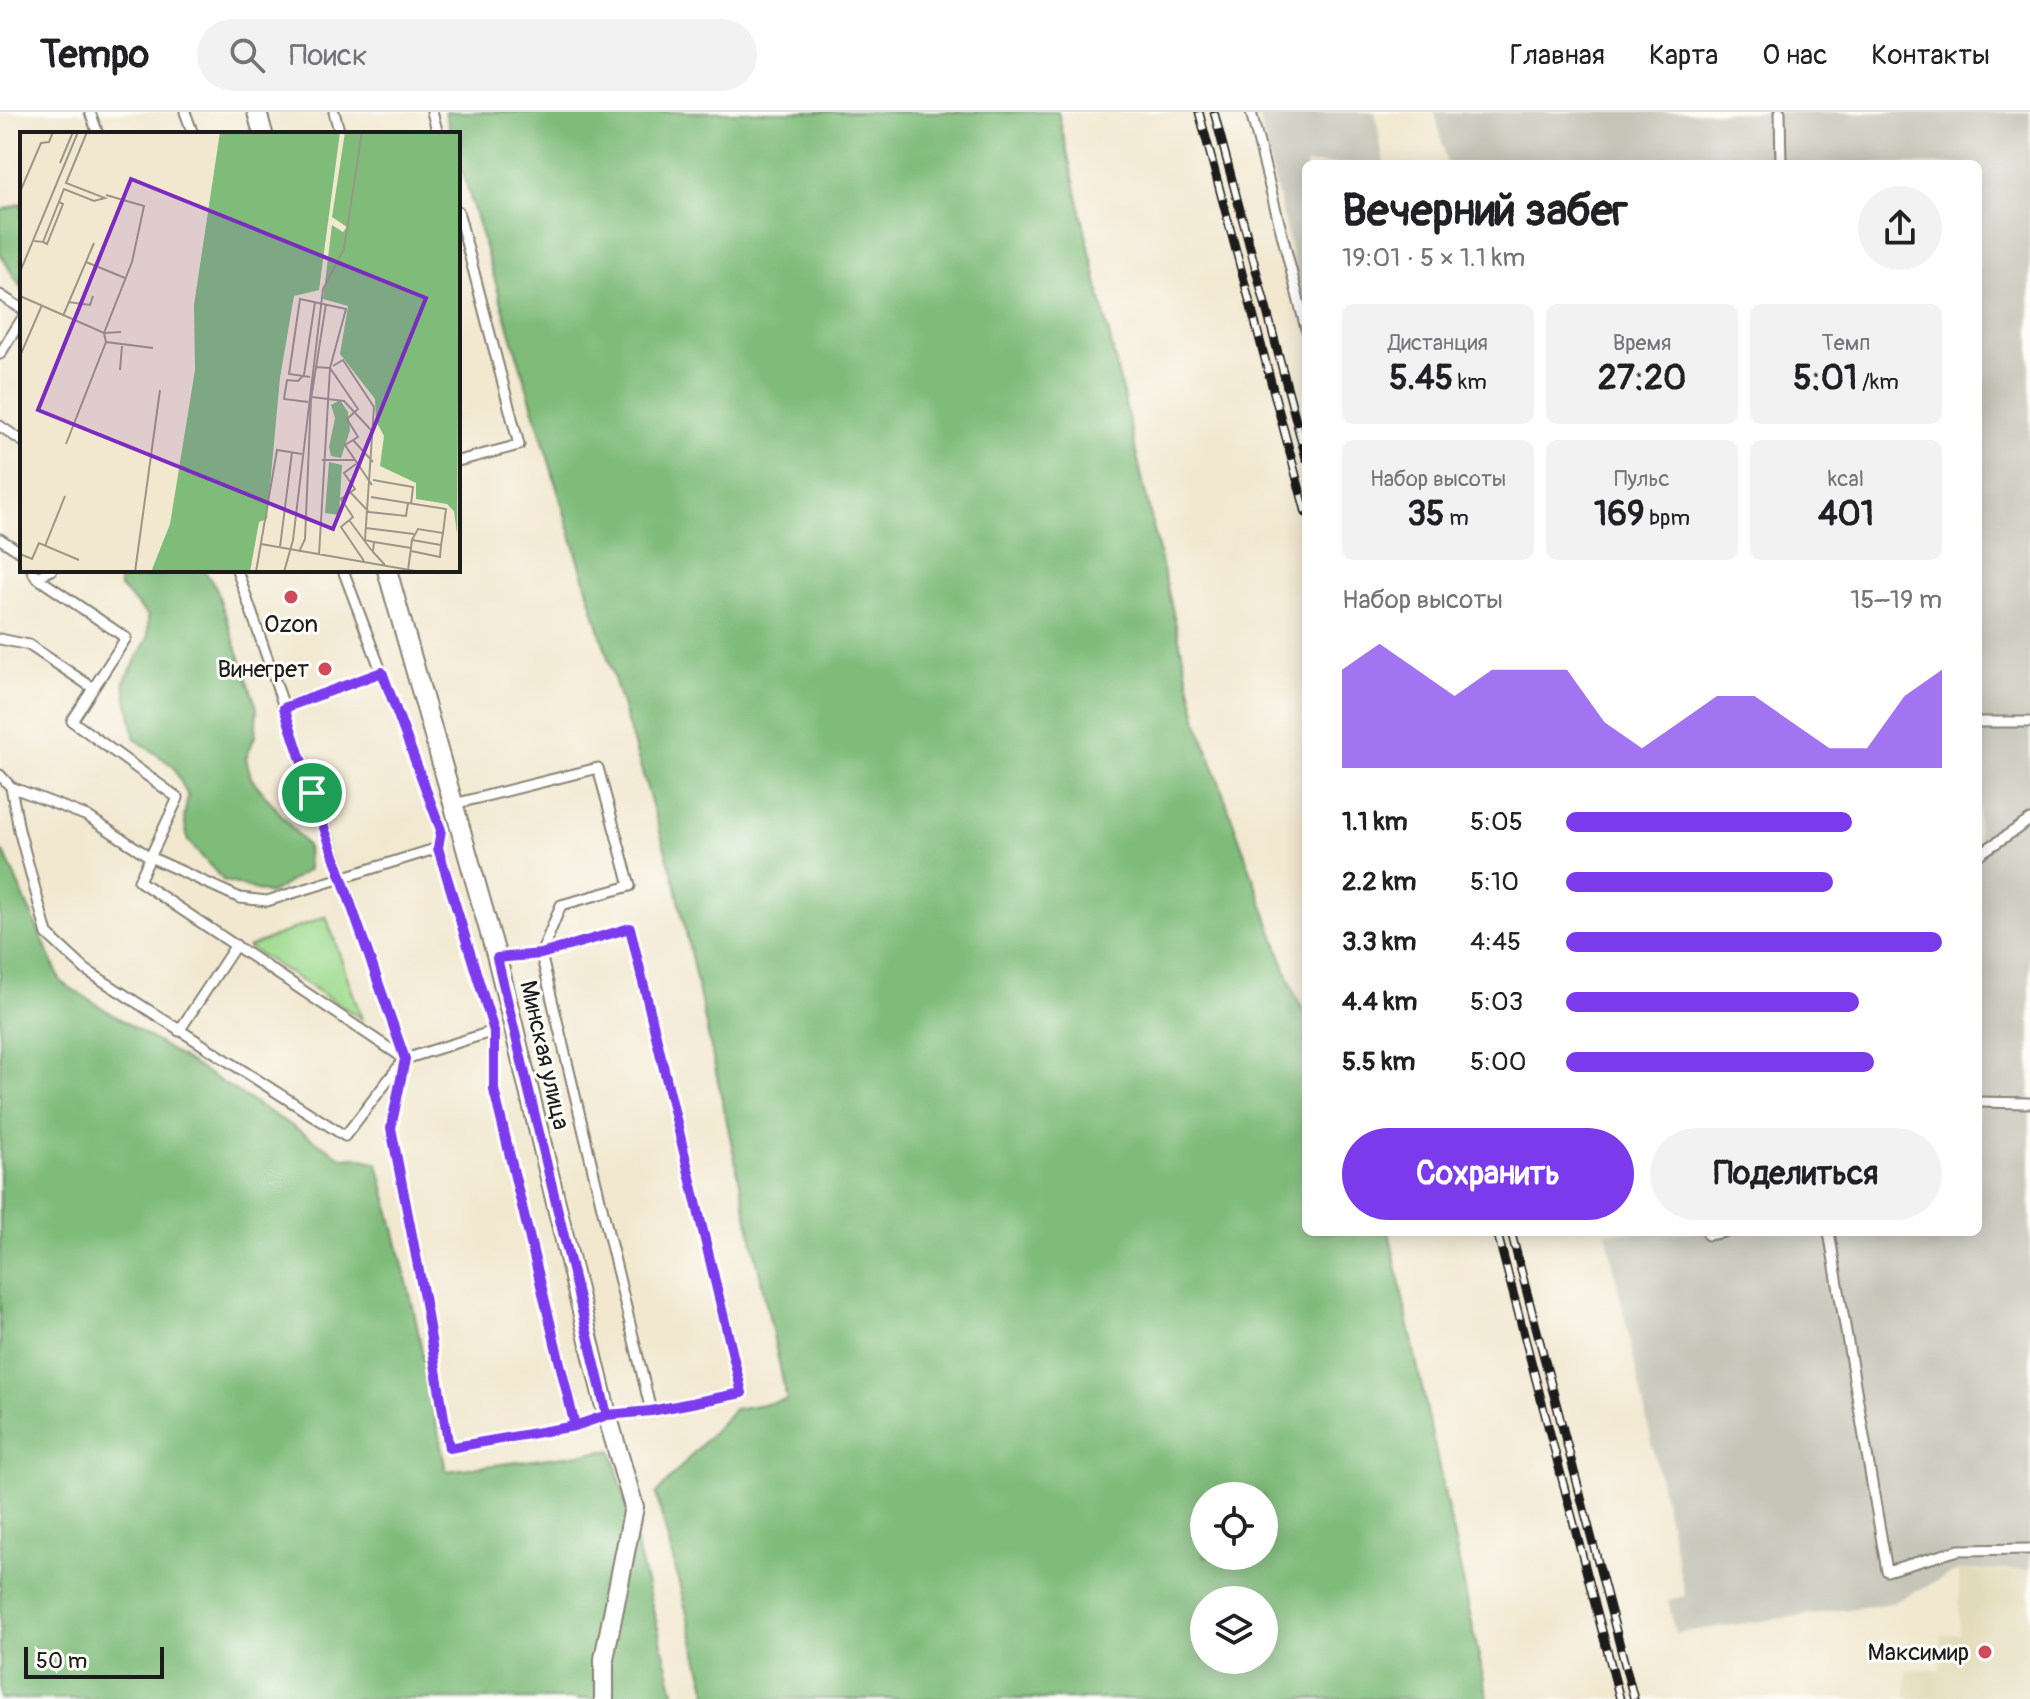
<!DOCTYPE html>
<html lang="ru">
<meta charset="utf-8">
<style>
body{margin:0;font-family:Pangolin,sans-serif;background:#f2f2f2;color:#202124;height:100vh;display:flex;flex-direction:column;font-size:30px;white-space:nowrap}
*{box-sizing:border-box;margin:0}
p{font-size:26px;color:#757577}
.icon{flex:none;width:44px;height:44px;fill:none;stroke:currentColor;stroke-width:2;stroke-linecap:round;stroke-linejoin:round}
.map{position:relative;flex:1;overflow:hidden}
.side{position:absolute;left:1302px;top:48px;width:680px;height:1076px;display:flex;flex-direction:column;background:#fff;border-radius:12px;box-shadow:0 4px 20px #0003}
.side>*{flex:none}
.fabs{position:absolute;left:1190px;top:1370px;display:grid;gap:16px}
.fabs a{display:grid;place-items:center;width:88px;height:88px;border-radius:50%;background:#fff;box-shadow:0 4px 20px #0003;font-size:40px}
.scale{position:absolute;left:24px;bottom:20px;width:140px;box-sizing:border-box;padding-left:8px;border:4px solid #1c1c1c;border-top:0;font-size:22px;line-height:28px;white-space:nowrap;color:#1c1c1c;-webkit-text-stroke:6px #fdfcf7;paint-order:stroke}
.pin{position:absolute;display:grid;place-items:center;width:68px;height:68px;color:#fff;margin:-34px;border:4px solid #fff;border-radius:50%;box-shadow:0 2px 8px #0007}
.round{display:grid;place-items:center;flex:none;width:84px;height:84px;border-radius:42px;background:#f2f2f2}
.overview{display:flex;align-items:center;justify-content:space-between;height:136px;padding:0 40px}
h1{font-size:44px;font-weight:700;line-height:60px}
.stats{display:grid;grid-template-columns:repeat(3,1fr);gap:12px;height:136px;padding:8px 40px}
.stats div{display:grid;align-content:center;border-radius:12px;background:#f2f2f2;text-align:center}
.stats b{font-size:34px;font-weight:700}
.stats small{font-size:22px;font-weight:400}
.stats p{font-size:22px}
.chart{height:224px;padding:16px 40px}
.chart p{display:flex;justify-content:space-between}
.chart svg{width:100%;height:144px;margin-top:8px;fill:#7c3aed;opacity:.7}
.primary-button{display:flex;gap:16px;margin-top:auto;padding:16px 40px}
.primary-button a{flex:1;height:92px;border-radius:48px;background:#7c3aed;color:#fff;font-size:32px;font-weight:700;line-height:92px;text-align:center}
.primary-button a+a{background:#f2f2f2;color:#202124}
ul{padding:0 40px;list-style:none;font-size:26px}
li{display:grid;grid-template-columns:128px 96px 1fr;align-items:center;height:60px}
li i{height:20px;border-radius:10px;background:#7c3aed}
header{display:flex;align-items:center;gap:48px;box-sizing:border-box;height:112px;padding:0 40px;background:#fff;border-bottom:2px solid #e0e0e0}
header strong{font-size:38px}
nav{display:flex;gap:44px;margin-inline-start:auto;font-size:28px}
.search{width:560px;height:72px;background:#f2f2f2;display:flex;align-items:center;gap:20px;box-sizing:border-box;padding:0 28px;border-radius:44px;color:#757577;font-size:30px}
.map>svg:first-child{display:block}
.built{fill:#e2dcba}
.industrial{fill:#c5c5b8}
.green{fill:#9fdc90;stroke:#5e7c56;stroke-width:2}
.forest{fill:#7fbc7a;stroke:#4e6c4b;stroke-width:2;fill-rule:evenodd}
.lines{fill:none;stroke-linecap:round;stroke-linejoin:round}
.service-casing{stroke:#878276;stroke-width:13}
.minor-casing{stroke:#878276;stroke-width:22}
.service{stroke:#fff;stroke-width:9}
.minor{stroke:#fff;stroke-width:18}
.rail-casing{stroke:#1c1c1c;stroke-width:9}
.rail{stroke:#fdfcf7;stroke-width:6;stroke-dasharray:18;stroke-linecap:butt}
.route-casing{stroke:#fff;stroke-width:16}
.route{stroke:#7c3aed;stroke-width:10}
.poi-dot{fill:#d1495b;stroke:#fdfcf7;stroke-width:3}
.labels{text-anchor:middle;stroke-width:6;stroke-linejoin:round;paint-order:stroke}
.poi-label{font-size:24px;fill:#1c1c1c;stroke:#fdfcf7;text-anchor:end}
.street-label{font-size:24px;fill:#1c1c1c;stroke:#fdfcf7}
.inset-road{fill:none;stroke:#9c9688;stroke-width:2}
.view{fill:#7b2cbf;fill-opacity:0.15;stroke:#7b2cbf;stroke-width:4}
.inset-edge{fill:none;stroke:#1c1c1c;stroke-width:4}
</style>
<header>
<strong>Tempo</strong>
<div class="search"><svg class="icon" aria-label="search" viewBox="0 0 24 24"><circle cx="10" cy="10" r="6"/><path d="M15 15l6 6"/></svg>Поиск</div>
<nav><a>Главная</a><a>Карта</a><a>О нас</a><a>Контакты</a></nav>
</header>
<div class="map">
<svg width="2030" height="1587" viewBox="0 0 2030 1587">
<rect width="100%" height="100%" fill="#fdfcf7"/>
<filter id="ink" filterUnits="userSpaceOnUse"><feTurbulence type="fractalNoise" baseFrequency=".0125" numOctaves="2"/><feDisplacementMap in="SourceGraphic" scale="16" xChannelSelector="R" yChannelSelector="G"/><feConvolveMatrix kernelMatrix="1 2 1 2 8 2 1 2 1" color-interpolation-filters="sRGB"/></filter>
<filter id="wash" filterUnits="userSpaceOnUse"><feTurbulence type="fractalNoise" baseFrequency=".006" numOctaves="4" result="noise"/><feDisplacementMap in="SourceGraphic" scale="32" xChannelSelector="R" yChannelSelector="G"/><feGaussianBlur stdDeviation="1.8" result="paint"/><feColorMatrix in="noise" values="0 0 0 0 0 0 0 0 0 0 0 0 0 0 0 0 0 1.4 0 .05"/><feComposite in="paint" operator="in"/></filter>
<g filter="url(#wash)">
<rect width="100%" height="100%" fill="#f2e8d0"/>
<path class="built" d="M1959,1459H2030V1587H1906V1557H1940L1941,1522H1959Z"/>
<path class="industrial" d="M1258,0H1375L1384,52H1306V200Z
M1435,0H2030V1458H1959L1892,1491L1675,1521L1668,1488L1685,1484L1606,1120H1978V52H1447Z"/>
<path class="green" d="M326,804L362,907L248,835Z"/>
<path class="forest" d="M445,0H1058L1199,614L1295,883L1306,903V1120H1389L1488,1587H709L656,1382L734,1297L787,1288L675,770L458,45V22H451ZM1204,1384H1264V1444H1204ZM1204,1488H1264V1548H1204Z
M22,91V178L0,141V99Z
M117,458H204L216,476L257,596L255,624L246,646L251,666L307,734L308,758L270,782L223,768L188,729L184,706L188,684L173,654L135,627L124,570L148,526V504L120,475Z
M0,738L5,742L61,870L343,1046L356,1045L378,1051L414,1199L446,1359L612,1338L676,1587H0Z"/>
</g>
<g filter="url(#ink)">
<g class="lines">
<g class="service-casing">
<path id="service" d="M90,0L98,22
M185,0L193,22
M334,0L340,22
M432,0L438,22
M1251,0L1306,217
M1780,0L1781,52
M458,99L519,333L458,349
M0,183L22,197
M0,242L22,207
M0,314L22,329
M0,427L22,441
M32,458L36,465L126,526L72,609L178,686L139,769L405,947L494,919
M237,458L405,947L391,1016L424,1185L449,1336L575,1314L607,1303L651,1299L742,1281L630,816L541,842L497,846
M343,458L441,718L438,736L494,919V978L575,1314
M36,465L52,458
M0,527L29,533L93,576
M284,596L382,560
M1978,610H2030
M0,663L11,675L19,718L47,822L86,858L345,1024L403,949
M11,675L87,704L150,745L240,786L267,789L438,736
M454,692L598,656L630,774L561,793L541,842L651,1299
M1978,743L2030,708
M179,919L236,833
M1978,990L2030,991
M1829,1120L1887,1459L1959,1438L2030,1437
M1708,1123L1724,1120"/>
</g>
<g class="minor-casing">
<path id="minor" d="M257,0L263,22
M387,458L497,846L607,1303L634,1395L604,1547V1587"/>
</g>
<use href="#service" class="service"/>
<use href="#minor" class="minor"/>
<g class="rail-casing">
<path id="rail" d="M1199,0L1306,401
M1214,0L1306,346
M1497,1120L1620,1587
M1511,1120L1634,1587"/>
</g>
<use href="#rail" class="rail"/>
</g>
</g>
<g class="lines" filter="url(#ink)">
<g class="route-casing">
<path id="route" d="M312,681L405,947L391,1016L424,1185L449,1336L575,1314L607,1303L497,846L541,842L630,816L742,1281L651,1299L607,1303L575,1314L494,978V919L438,736L441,718L382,560L284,596L312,681"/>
</g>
<use href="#route" class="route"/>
</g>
<g class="poi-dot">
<circle cx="291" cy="485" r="8"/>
<circle cx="325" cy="557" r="8"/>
<circle cx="1985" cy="1540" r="8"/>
</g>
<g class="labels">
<g class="poi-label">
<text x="291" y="520" text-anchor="middle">Ozon</text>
<text x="309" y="565">Винегрет</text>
<text x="1969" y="1548">Максимир</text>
</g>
<g class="street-label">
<text transform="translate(545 943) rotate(77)" y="8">Минская улица</text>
</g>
</g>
<g transform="translate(20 20)">
<rect width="440" height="440" fill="#f2e8d0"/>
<path d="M200,0H320L299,158L274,164L260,246L247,387L239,390L230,440H131L150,392L175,238L174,173ZM325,0H440L437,402L434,379L427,372L396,367V351L360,334L364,304L356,289L355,267L320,222L328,174L303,167L312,93L323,100L327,95L312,85ZM320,268L328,280L330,298L321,326L311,324L309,315L315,286L311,273ZM309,330L322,333L319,383L305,381Z" fill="#7fbc7a"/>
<path class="inset-road" d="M40,31L53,0M0,60L21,11L29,10L33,0M86,63L124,74L112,130L84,201L86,210L133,216M14,109L23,110L44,57L74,69L85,66L46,51L67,0M23,110L27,112L43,72L39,70M66,130L105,146M0,140L58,0M0,164L84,201L101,200M48,170L70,173L73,164M43,184L74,111M0,224L22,173M313,234L323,228L354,275L345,408L354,410L353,420L365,433M295,235L310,236L338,277L327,287L338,305L325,313L352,353M100,238L102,214M290,245L269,242L280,167L326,177L310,236L299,423M292,265L324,269L351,298M288,270L264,267L267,248L278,249L284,243L295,170M333,308L353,330M46,312L86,210M302,328H335M336,332L324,341L335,357L321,367L333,385L321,395L344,429M353,348L393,355L391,372M330,360L349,380L386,384L388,371L351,365M388,371L426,377L423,401M329,388L352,419M346,396L394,402M392,408L398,397L423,401L421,413M354,410L391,416M241,412L401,440M25,414L45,364M260,415L272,320M279,420L285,407L291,267L306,172M0,422L12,427L19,411L59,428M388,438L391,416L392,408L421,413L420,425L391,419M115,440L140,258M236,440L257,318L282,322M264,440L273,408L303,157L324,117L342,0"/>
<path class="view" d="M111,47L406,166L313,397L18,278Z"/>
<rect width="440" height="440" class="inset-edge"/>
</g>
</svg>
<div class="fabs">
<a><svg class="icon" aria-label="locate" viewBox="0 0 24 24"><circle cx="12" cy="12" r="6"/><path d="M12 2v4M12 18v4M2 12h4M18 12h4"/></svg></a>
<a><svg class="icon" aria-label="layers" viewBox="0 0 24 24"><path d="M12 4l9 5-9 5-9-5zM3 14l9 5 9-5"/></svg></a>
</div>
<div class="scale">50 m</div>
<div class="pin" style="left:312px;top:681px;background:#1e9e55"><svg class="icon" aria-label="arrive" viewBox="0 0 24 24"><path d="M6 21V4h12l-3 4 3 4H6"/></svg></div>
<section class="side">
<div class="overview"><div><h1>Вечерний забег</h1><p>19:01 · 5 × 1.1 km</p></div><a class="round"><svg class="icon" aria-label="share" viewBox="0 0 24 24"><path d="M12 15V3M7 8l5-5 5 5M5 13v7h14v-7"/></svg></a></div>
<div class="stats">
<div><p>Дистанция</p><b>5.45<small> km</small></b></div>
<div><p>Время</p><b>27:20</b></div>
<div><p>Темп</p><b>5:01<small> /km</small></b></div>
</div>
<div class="stats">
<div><p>Набор высоты</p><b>35<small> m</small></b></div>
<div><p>Пульс</p><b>169<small> bpm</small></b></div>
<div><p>kcal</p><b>401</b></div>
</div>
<div class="chart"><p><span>Набор высоты</span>15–19 m</p>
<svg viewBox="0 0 160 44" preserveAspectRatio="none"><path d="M0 44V14L10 6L20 14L30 22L40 14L50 14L60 14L70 30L80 38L90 30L100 22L110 22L120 30L130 38L140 38L150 22L160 14V44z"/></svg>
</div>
<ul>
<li><b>1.1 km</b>5:05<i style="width:76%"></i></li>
<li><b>2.2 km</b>5:10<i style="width:71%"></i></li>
<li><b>3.3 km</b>4:45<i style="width:100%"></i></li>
<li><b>4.4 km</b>5:03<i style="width:78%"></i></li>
<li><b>5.5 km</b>5:00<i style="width:82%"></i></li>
</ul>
<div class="primary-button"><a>Сохранить</a><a>Поделиться</a></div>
</section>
</div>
